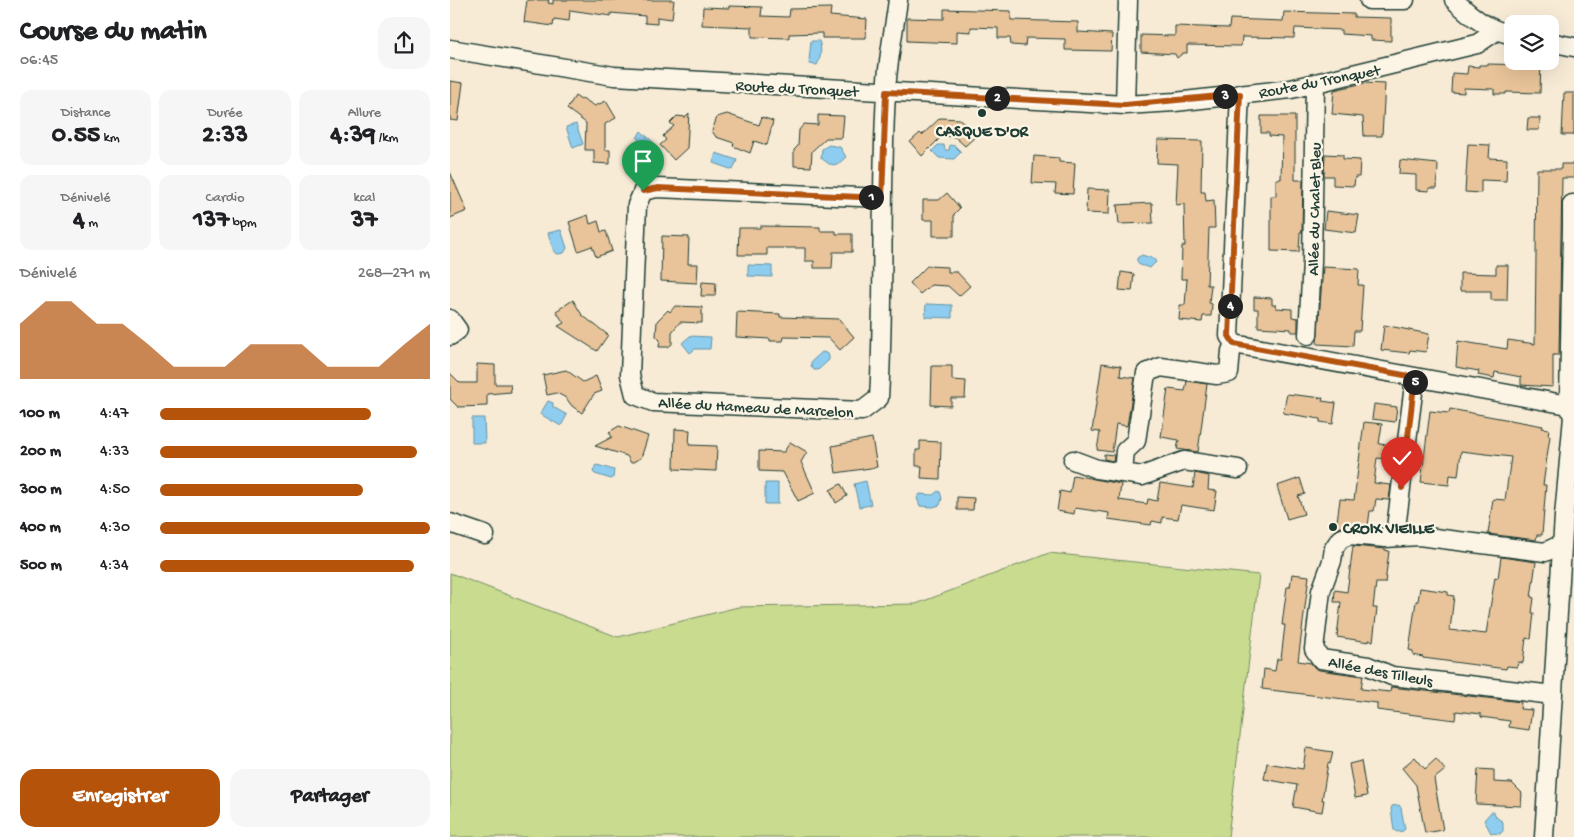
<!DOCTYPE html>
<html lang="fr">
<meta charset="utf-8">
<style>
body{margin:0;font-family:"Gochi Hand",sans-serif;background:#f6f6f6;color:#202124;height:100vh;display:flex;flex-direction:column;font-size:19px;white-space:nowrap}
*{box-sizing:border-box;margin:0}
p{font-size:16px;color:#757577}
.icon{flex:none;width:28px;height:28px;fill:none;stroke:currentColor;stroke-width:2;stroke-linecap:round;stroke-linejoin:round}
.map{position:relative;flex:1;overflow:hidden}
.sheet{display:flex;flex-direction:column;background:#fff;width:450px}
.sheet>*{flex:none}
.buttons{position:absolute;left:1054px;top:15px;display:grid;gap:10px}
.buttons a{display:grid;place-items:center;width:55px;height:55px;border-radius:10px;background:#fff;box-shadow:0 5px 20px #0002;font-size:25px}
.pin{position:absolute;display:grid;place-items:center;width:42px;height:42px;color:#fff;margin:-51px -21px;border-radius:50% 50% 50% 0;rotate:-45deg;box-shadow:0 0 5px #0007}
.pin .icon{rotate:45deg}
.km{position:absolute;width:25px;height:25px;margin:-12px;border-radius:50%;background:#222;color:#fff;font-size:14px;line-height:25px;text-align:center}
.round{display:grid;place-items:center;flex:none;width:52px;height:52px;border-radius:15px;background:#f6f6f6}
.headline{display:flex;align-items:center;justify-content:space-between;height:85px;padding:0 20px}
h1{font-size:28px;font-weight:700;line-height:38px}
.metrics{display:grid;grid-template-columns:repeat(3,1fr);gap:8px;height:85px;padding:5px 20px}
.metrics div{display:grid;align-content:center;border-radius:12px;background:#f6f6f6;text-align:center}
.metrics b{font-size:25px;font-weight:700}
.metrics small{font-size:14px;font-weight:400}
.metrics p{font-size:14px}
.chart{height:140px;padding:10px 20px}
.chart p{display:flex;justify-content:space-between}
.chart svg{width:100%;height:90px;margin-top:5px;fill:#b45309;opacity:.7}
.action{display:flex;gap:10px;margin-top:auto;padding:10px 20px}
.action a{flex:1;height:58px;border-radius:15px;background:#b45309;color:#fff;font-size:20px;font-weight:700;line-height:58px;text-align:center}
.action a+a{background:#f6f6f6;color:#202124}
ul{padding:0 20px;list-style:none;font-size:16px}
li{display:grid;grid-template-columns:80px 60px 1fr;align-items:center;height:38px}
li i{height:12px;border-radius:6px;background:#b45309}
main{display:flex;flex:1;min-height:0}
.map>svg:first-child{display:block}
.green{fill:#c8db8f;stroke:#748c62}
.water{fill:#8ecdef;stroke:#6293a4}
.building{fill:#e9c49a;stroke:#1f3d34}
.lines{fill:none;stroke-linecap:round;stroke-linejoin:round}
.minor-casing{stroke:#1f3d34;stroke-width:21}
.minor{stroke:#fcf5e5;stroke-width:18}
.route-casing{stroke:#fff;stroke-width:10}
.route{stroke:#b45309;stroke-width:6}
.poi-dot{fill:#1f3d34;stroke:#fcf5e5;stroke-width:2}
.labels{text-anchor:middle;stroke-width:4.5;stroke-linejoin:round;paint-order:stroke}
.street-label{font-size:16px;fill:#1f3d34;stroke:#fcf5e5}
.poi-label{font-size:16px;font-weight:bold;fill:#1f3d34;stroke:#fcf5e5}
</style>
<main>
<section class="sheet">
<div class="headline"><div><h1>Course du matin</h1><p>06:45</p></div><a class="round"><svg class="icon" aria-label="share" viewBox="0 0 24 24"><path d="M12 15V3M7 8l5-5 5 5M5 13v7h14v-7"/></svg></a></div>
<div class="metrics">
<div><p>Distance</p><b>0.55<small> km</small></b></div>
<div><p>Durée</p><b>2:33</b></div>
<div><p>Allure</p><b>4:39<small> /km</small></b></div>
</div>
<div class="metrics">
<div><p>Dénivelé</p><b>4<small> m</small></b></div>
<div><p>Cardio</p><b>137<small> bpm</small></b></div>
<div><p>kcal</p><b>37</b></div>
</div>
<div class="chart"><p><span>Dénivelé</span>268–271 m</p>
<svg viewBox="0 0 160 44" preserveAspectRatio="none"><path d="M0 44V17L10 6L20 6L30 17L40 17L50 27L60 38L70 38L80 38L90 27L100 27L110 27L120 38L130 38L140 38L150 27L160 17V44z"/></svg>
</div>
<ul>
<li><b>100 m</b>4:47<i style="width:78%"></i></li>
<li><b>200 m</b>4:33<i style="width:95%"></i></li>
<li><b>300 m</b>4:50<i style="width:75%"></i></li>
<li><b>400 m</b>4:30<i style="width:100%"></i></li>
<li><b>500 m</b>4:34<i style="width:94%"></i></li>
</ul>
<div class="action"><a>Enregistrer</a><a>Partager</a></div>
</section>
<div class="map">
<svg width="1124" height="837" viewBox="0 0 1124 837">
<rect width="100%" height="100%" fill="#f8ebd6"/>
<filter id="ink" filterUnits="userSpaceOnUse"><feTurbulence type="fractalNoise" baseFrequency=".02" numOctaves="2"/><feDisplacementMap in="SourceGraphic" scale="10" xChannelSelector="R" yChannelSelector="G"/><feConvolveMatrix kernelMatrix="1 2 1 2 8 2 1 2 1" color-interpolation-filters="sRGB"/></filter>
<g filter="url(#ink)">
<path class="green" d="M599,553L809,575L778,837H0V573L168,637L288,607L466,604Z"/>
<path class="water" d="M361,41H369C372,48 371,59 367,65L360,64L359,61Z
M126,124L133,144L123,148L116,127Z
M191,131L204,143V145L200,149H197L187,138Z
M379,145L390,147L396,157L387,165L379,164L371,158L372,149Z
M488,145H494L495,150H499L500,145L505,146L511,152L504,159L489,158L482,151Z
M266,153L287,160L283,170L263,163Z
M111,230L117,248L114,253L108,254L104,252L98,233Z
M692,255L704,259L706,262L700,268L690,265L687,261V258Z
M298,265L322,266V277L298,276Z
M476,304L502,305V318L475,317Z
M240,336L261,337L260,349H245L240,353L232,343Z
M372,352L376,353L379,356V360L368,370H364L361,366V362Z
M98,401L103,403V407L117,415L111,426L90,414Z
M22,418H34L35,443H22Z
M147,465L164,470L163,478L161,479L145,474L143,472L145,466Z
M416,481L421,505L409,507L404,484Z
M315,483H328V504H315Z
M488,491L490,492L492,498L490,505L483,507L470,506L467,498L470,494L483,495Z
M949,805L951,808L955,829L953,831L947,832L944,830L941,809L942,806Z
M1041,812H1044L1046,817L1053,822V831L1050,834L1041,833L1034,820Z"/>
<path class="building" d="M77,0H99L98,3L103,4V0H224L222,19L207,17V24L195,23V16L161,13V16L120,10L119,21L104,19L103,26L74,22Z
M279,6L312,7L311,16L339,17L340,9L381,8L380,16L417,19L416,38H372V33L339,34V38L302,37V27L252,25L253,7L279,8Z
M494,9L561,11V20L628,22V32L662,34L661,51L615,50V39L576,38L575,46L561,45L560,38H548V28L521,27V32L507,31V43L457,41V18L494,19Z
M834,12L904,14V17L941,18V41L921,40V36L891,34V30L845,28L844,38L792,37L791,46L737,45V53H733L727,58L725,54L691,52V35L725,36V26L779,28L780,19L833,21Z
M1079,61H1091L1090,93L1056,92V94H1044V89L1014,88V93L1001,92L1002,73L1017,74L1018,66L1029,67V65H1037V64L1079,65Z
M0,81L13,83L8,121L0,120Z
M914,83L935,84L932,136H914L913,117L882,114L884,90Z
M1114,93H1124V135H1112Z
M125,96L131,100L132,98L145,106L156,101L166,118L155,124V150H160V164L144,163V150H135L136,123L117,109Z
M239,113L237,148L224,160L210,145L216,140L213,136L224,126L220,123L227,116L235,117Z
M277,114L309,125L312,117L323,121L317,145L304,141L300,153L283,146L284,143L266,137L262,131L267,117Z
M368,115L394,116L392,138H376L362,151L361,167L344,166V150L348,146L349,130L354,124L368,125Z
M811,116H845V180H853L852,232H850L849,252L821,251V196H826V179H831L832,137L819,136V133H811Z
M490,118L510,119L526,136L515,146L505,137L492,136L472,156L460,142L470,133L472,135Z
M1078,118H1090L1089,130H1077Z
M708,140L752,141L751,192H755L756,201L764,200L765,228H759L757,285H761L759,303L762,304L761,316H753L752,322L729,320L730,305H735L737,279H731L732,246H735L734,204L726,205L728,164L707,163Z
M1018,144L1040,145L1039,158L1057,159L1056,181L1031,180V193L1015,192Z
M875,154L893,155V159L910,160L909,177H905L904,186L883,185V176H874Z
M584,156L609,158V162L625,163L623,194L605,193L606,184L582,183Z
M950,160L988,164L987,188H979V191L966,190V175L949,174Z
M1111,164H1124V178H1112L1109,355H1103V387L1071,385V377L1045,372L1044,378L1028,375L1029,371L1006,367L1008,341L1057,349L1058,340L1085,344L1087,169H1111Z
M0,172L17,211L0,218Z
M637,189L660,190L659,214L636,213Z
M497,193L510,208L504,214V236H483V220H473V200H489Z
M702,203L703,223L669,224L667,205Z
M876,211L909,215L906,233L874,229Z
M138,215L140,224L148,221L151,232L156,231L162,251L146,257L142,246L128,251L119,222Z
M310,226L370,227V231H386V234H402V252H383L382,268H364V261H355V248H317V255H288L289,228H310Z
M212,236L239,237L238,264H248L247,283L211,281Z
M1046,265H1058L1057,300H1041V291H1010V273L1046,274Z
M477,266L498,267V272H507L520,286L509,296L498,286L481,285L470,294L460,283Z
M873,267L909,269L908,285H913L910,331H904L903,346L867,344Z
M671,272L684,274L682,291L669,290Z
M252,282L266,283L265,296H251Z
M804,297L822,298V305H826V308L842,309V317L848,318V332H841V329L808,327V309H804Z
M123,300L132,315L158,335L147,351L108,326L114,323L106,311Z
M225,306L252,307V323L230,322L222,332V344L218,347H209L210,340L206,336L207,321L218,310L220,312Z
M287,312L330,314V317L389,319L404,337L390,350L379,338L334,337L333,341H320V339L286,337Z
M934,325L979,334L976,352L960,350L959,353L931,350Z
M652,363L671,366L670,376L685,378L677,426L666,424L662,452L647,450L650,432L642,431Z
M27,364L45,365V384H60L61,392L37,394V406L8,407L0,399V373L10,383H27Z
M482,366H502V380L516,381L515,398H501V406L481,405Z
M116,370L133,382L146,376L152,391L144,394L132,413L122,406L116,398L107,393L97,395L93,375Z
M737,381L757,384L748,452L727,449L729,440L711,437L718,389L735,391Z
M837,394L873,398L872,401L886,403L883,424L870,422V419L833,413Z
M924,404L947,407L945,422L922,419Z
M1000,409L1093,426L1092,428L1099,429L1098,435L1100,436L1093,485H1096L1092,535H1087L1086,540L1038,534L1043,499L1055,500L1061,457L1011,451L1008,476L1000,475L999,485L971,482L980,411L999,413Z
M914,422L932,424L929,444L946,446L944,460L927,458L924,483L941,485L939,500L926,499L924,511H920L918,526L900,524L886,529L890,499L904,500Z
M169,426L198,436L191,458L181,463L177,456L145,446L162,437L159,432Z
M225,429L240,430L239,445L267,446L266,471L224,469Z
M422,438L427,467L386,473L382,446Z
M470,441L491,442L490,479L471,478L472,466H466V450H470Z
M340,442L357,452L351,462L365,493L348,501L333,472L309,471V451L334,452Z
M654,454L664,455L663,461L654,459Z
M745,473L759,476L758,490L767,491L764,510L731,505L728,519L712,517V523L702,521L701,525L658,519L659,513L625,508L624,514L607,511L610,491L620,493L623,475L671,484L669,500L697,504L698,499L707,501L710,483L743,488Z
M850,478L855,494L848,496L854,514L837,519L827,486Z
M391,484L397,496L386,503L380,490Z
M507,497L524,498L523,510H507Z
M903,546L935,549V550L939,551L935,583H926L923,608H927L923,641L919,640V642L887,637L891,602H884L885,590L897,592Z
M1051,557L1086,562L1081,597L1084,598L1082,613H1084L1081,639L1076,638L1073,663L1068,662L1067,667L1057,666L1056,669L973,658V657L963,655V651L959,650L966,601H968L970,588L998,592V595L1004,596L1000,630L1036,634L1045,577L1048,578Z
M842,574L859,576L848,661L861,663L865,668L869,670L913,676L911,689L940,692L941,687L1071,702L1070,709L1082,710L1079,730L1059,727L1060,721L1031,717V714L1006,711L1005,720L927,710V703L812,689L814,669L825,671L827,659H831L835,625H832L834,609L837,587H840Z
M856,748L883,752L880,764L878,763L872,800H874L872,812L843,807L847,785L814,779L817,763L853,769Z
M965,757L975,769L986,759L995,770L984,779L993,830L975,833L966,785L952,768Z
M911,761L917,796L905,798L899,764Z
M1028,769L1044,770V782L1062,783L1072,793L1071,806L1026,804Z"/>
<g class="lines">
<g class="minor-casing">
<path id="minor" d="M919,0H955
M1004,0C1023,18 1037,29 1062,35
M1100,42L1124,47
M0,49L164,76L675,105L725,102L841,89L1027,44L1046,31
M790,94L779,336L784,344L1124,406
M675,105L678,0
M432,198L207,188L193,191L187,205L180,375L185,395L203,402L412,411L429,398C435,297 430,196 436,94C437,63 444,31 448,0
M0,319L8,330L0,336
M858,335L862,262L865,84
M623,460L647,469L692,476L734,461L788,469
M673,473L675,451L686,441L696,373L711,367L767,375L779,373L781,351L784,344
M0,523L35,535
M945,536L965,377
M1103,695L942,676L918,666L871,659L864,649L871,591L882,561L884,548L890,539L900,535L935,538L969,536L1095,552L1112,544
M1094,837L1114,516L1123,417L1119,405L1122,227V204H1124"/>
</g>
<use href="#minor" class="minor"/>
</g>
</g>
<g class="lines" filter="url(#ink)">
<g class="route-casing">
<path id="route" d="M193,191L208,188L432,198L436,92L675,105L790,94L779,336L784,344L965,377L952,488"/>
</g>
<use href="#route" class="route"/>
</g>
<g class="poi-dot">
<circle cx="532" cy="113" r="5"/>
<circle cx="883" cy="527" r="5"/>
</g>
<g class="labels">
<g class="street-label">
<text transform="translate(869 80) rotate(-11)" y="6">Route du Tronquet</text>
<text transform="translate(347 87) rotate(3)" y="6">Route du Tronquet</text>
<text transform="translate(863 209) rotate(-89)" y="6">Allée du Chalet Bleu</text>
<text transform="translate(306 406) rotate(3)" y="6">Allée du Hameau de Marcelon</text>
<text transform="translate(931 670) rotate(11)" y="6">Allée des Tilleuls</text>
</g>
<g class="poi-label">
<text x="532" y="136">CASQUE D'OR</text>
<text x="893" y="533" text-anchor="start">CROIX VIEILLE</text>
</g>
</g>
</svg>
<div class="buttons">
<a><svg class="icon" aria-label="layers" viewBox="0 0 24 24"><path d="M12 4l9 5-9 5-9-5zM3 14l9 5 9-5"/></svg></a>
</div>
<div class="pin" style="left:193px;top:191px;background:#1e9e55"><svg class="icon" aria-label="arrive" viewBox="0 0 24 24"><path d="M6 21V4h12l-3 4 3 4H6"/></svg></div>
<div class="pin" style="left:952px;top:488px;background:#d93025"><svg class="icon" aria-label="check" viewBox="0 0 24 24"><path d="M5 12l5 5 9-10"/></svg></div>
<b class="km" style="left:421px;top:197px">1</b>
<b class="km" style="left:547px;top:98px">2</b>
<b class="km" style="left:775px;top:96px">3</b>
<b class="km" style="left:780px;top:306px">4</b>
<b class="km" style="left:965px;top:382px">5</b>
</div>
</main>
